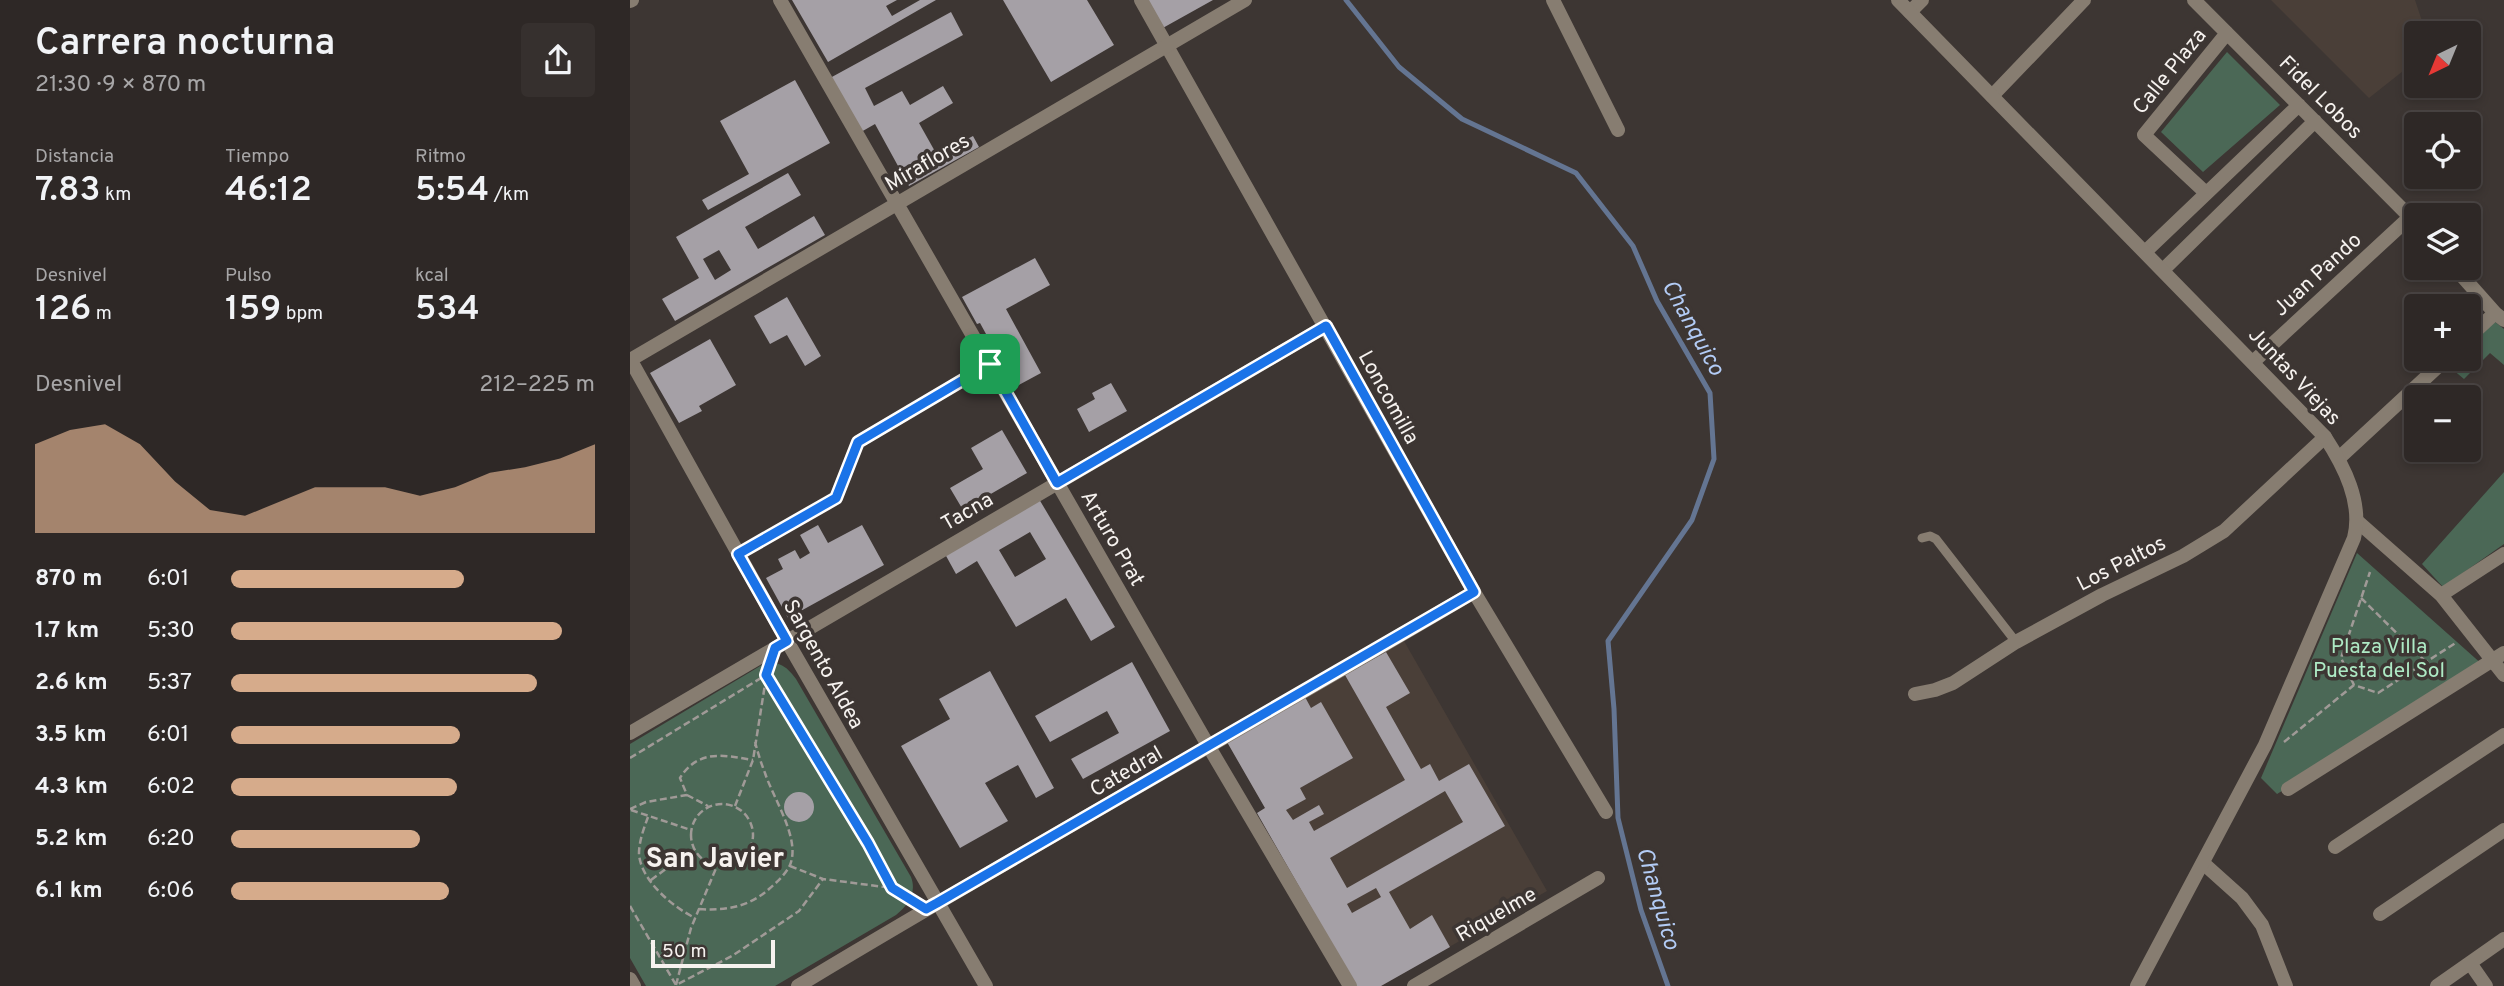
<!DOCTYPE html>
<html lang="es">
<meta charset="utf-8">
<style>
body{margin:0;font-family:Overpass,sans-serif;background:#36302e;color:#f1f3f6;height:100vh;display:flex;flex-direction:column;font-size:26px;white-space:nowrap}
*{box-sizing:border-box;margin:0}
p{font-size:23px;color:#a7a6a7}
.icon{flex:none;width:38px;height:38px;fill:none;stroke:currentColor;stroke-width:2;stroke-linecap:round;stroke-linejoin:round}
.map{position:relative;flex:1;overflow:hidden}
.sheet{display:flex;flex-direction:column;background:#2e2826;width:630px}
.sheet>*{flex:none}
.needle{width:46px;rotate:223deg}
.controls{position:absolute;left:1774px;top:21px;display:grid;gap:14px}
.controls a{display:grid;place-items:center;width:77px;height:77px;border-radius:7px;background:#2e2826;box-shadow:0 4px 10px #0003,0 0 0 2px #494443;font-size:35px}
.scale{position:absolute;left:21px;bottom:18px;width:124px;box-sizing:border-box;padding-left:7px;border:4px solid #f6f2ef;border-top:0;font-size:19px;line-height:24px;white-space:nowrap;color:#f6f2ef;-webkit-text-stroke:5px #3d3633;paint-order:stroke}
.pin{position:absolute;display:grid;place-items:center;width:60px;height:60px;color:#fff;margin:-30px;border-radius:14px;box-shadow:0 4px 10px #0006}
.round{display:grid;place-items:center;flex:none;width:74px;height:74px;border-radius:7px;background:#36302e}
.overview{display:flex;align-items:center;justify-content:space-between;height:119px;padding:0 35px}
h1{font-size:38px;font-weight:600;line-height:52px}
.metrics{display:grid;grid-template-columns:repeat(3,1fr);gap:10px;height:119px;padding:7px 35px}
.metrics div{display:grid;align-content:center}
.metrics b{font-size:35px;font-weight:600}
.metrics small{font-size:19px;font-weight:400}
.metrics p{font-size:19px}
.chart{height:196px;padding:14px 35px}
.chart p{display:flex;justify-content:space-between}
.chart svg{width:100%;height:126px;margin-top:7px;fill:#d6ab8b;opacity:.7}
ul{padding:0 35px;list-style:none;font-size:23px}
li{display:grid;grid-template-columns:112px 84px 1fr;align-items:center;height:52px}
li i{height:18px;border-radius:9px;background:#d6ab8b}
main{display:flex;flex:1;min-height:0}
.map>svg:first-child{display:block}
.built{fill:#4a3f38}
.green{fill:#4b6856}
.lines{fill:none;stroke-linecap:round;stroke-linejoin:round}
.stream{stroke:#647592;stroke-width:5}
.building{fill:#a5a0a6;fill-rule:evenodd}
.path{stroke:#a09a97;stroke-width:2.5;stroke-dasharray:7 3.5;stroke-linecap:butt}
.service{stroke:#877d71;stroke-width:9}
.minor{stroke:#877d71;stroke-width:14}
.tertiary{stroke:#877d71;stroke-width:14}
.route-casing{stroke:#fff;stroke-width:14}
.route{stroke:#1a73e8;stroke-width:9}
.labels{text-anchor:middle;stroke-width:7;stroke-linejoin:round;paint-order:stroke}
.street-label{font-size:21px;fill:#f6f2ef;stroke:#3d3633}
.park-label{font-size:21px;fill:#aeeac5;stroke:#3d3633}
.water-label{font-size:23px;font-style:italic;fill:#b3ccf6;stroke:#3d3633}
.district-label{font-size:28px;font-weight:bold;fill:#f6f2ef;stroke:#3d3633}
</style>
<main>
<section class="sheet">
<div class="overview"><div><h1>Carrera nocturna</h1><p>21:30 · 9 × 870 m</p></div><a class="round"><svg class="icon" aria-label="share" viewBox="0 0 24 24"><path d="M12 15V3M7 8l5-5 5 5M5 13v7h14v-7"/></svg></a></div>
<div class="metrics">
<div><p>Distancia</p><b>7.83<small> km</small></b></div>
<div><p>Tiempo</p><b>46:12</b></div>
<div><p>Ritmo</p><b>5:54<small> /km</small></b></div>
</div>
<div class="metrics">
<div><p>Desnivel</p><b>126<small> m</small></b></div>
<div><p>Pulso</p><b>159<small> bpm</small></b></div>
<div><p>kcal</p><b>534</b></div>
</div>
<div class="chart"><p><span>Desnivel</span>212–225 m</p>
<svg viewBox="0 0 160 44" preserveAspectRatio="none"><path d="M0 44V13L10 8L20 6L30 13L40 26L50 36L60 38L70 33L80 28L90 28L100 28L110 31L120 28L130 23L140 21L150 18L160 13V44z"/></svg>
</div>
<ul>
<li><b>870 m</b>6:01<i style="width:64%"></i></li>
<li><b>1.7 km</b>5:30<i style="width:91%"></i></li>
<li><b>2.6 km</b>5:37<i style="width:84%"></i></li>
<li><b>3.5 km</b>6:01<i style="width:63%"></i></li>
<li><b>4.3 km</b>6:02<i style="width:62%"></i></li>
<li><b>5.2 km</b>6:20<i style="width:52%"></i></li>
<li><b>6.1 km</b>6:06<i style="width:60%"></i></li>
</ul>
</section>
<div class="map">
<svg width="1874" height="986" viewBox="0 0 1874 986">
<rect width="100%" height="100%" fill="#3d3633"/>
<path class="built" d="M1641,0H1785L1796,33H1787V60L1739,98Z
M774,641L917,891L751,986H726L627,813L635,808L597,742Z"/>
<path class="green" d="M1597,52L1650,105L1573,172L1531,132Z
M1865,322L1874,329V365L1860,353L1834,379L1816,364L1822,359H1839V344Z
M1874,472V544L1813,587L1792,564Z
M1727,553L1854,666L1647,794L1631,778Z
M137,662C152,663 157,667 166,679L281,877C287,893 278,905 266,915L145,986H16L0,958V744Z"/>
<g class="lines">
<path class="stream" d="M716,0L769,67L832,119L946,173L1003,246L1027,301L1080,393L1084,459L1062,520L978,641L984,709L988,818L1011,910L1038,986"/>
</g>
<path class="building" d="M162,0H267L256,6L262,16L290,0H306L198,62Z
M373,0H457L484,45L421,82Z
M515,0H583L531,29Z
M321,12L333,35L235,88L244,106L272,91L280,105L313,86L323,103L289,123L307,155L343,136L349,147L279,186L245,124L231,132L200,78Z
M165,80L200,143L78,210L72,200L119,174L90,121Z
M158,173L171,195L115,227L128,249L184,216L195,235L45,321L32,299L69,278L46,237ZM89,250L101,270L85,280L73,259Z
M405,258L420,285L376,309L411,373L385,387L350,323L347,324L332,297Z
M157,297L191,356L175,366L157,335L140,344L124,316Z
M80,339L106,385L69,406L72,411L49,423L20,373Z
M481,383L497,411L459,432L447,409L465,399L462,393Z
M372,430L397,473L333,510L320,488L353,469L341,448Z
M409,499L485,627L461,641L436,598L386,627L347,561L326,574L315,554ZM400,532L416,559L385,577L369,550Z
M188,525L198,543L232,525L254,565L158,618L136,578L153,569L148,559L165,550L170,559L180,553L170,535Z
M756,652L780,693L756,707L791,769L800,764L809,781L839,764L875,826L759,892L780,929L802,915L820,947L751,986H726L627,813L635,808L597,742L675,697L681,708L691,702L723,758L670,788L676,799L656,810L663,820L689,805L694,814L679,822L684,831L775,780L715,675ZM815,791L833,822L717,888L700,858ZM746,888L751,897L722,913L717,904Z
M502,662L540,731L453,779L441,759L489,733L477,711L420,742L405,716Z
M360,671L424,788L406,798L388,765L355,783L378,821L330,848L271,746L320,719L309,699Z
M154 807a15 15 0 1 1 30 0a15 15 0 1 1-30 0Z"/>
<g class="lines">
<path class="path" d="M120,547L206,498L228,442L347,371
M1731,598L1796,662
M1724,685L1711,658L1740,572
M1654,742L1724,685L1748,693L1827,642
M0,758L136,675L238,843L262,888
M57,795L78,806
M61 835a31 31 0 1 1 62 0a31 31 0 1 1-62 0Z
M105,806L123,760L136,678
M0,809L16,802L57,795L50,778C68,749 94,755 123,760
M1,810L61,830
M18,817C14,828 9,841 9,854C11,881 43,907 65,918
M160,866L193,879L262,888L283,901
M21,880L63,849
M0,906L46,985L102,956L169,911L193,879
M69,909C95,911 119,907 139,889C146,883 156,874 160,865C171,839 143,798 135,773C131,763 128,753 125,742
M46,985L61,928L87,866"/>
<path class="service" d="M1292,538L1300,536L1306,539L1386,642"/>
<path class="minor" d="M511,0L844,592L976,812
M923,0L988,130
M1564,0L1787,224
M1280,12L1292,0
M1362,96L1454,0
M1576,193L1514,135L1597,33
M1515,252L1669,105
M1825,268L1865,313L1874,320
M1533,270L1685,121
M1839,337L1865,313
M1623,362L1780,217
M1709,458L1816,359
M1727,521L1811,595L1874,675
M1811,595L1874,554
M1285,694L1305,690L1323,683L1386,642L1472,595L1553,556L1594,531L1695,437
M0,733L696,326
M1658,789L1874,653
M1705,847L1874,735
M1573,863L1612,898L1632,925L1656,986
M1750,914L1874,830
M1840,963L1856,986
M0,979L4,986
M168,986C391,851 620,725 844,592
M784,986L968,878
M1807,986L1874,939"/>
<path class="tertiary" d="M150,0L579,747L720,986
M1268,0L1695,437C1714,466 1733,503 1724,538L1635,745L1507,986
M0,1L2,0
M0,359L157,641L356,986
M0,360L615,0"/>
</g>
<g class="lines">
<g class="route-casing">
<path id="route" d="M696,326L844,592L307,903L296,909L262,888L238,843L136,675L145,648L157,641L108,554L206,498L228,442L360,364L427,483Z"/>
</g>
<use href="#route" class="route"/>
</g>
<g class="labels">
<g class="street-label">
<text transform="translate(1539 71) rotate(-51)" y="7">Calle Plaza</text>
<text transform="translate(1691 97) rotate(45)" y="7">Fidel Lobos</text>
<text transform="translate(297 162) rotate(-30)" y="7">Miraflores</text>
<text transform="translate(1687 274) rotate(-43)" y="7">Juan Pando</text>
<text transform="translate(1665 376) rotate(47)" y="7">Juntas Viejas</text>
<text transform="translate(759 397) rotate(61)" y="7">Loncomilla</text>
<text transform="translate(337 511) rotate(-30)" y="7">Tacna</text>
<text transform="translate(483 538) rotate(60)" y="7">Arturo Prat</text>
<text transform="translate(1491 563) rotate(-27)" y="7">Los Paltos</text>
<text transform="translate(194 664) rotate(61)" y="7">Sargento Aldea</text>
<text transform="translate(496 771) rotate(-30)" y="7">Catedral</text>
<text transform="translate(866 914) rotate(-30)" y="7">Riquelme</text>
</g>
<g class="park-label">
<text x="1749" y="653">Plaza Villa<tspan x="1749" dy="24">Puesta del Sol</tspan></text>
</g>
<g class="water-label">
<text transform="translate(1064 327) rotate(61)" y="8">Chanquico</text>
<text transform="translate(1029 898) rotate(74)" y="8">Chanquico</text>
</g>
<g class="district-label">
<text x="85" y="867">San Javier</text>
</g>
</g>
</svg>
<div class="controls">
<a><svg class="needle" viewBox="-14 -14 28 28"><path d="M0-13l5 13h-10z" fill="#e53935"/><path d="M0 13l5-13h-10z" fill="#a7a6a7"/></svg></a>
<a><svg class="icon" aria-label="locate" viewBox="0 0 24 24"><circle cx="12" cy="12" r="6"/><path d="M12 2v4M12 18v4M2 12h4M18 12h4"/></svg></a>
<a><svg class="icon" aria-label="layers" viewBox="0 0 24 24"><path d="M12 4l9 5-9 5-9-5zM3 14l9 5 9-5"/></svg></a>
<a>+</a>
<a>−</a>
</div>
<div class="scale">50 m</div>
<div class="pin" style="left:360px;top:364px;background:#1e9e55"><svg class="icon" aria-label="arrive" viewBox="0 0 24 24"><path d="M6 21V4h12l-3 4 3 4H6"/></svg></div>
</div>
</main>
